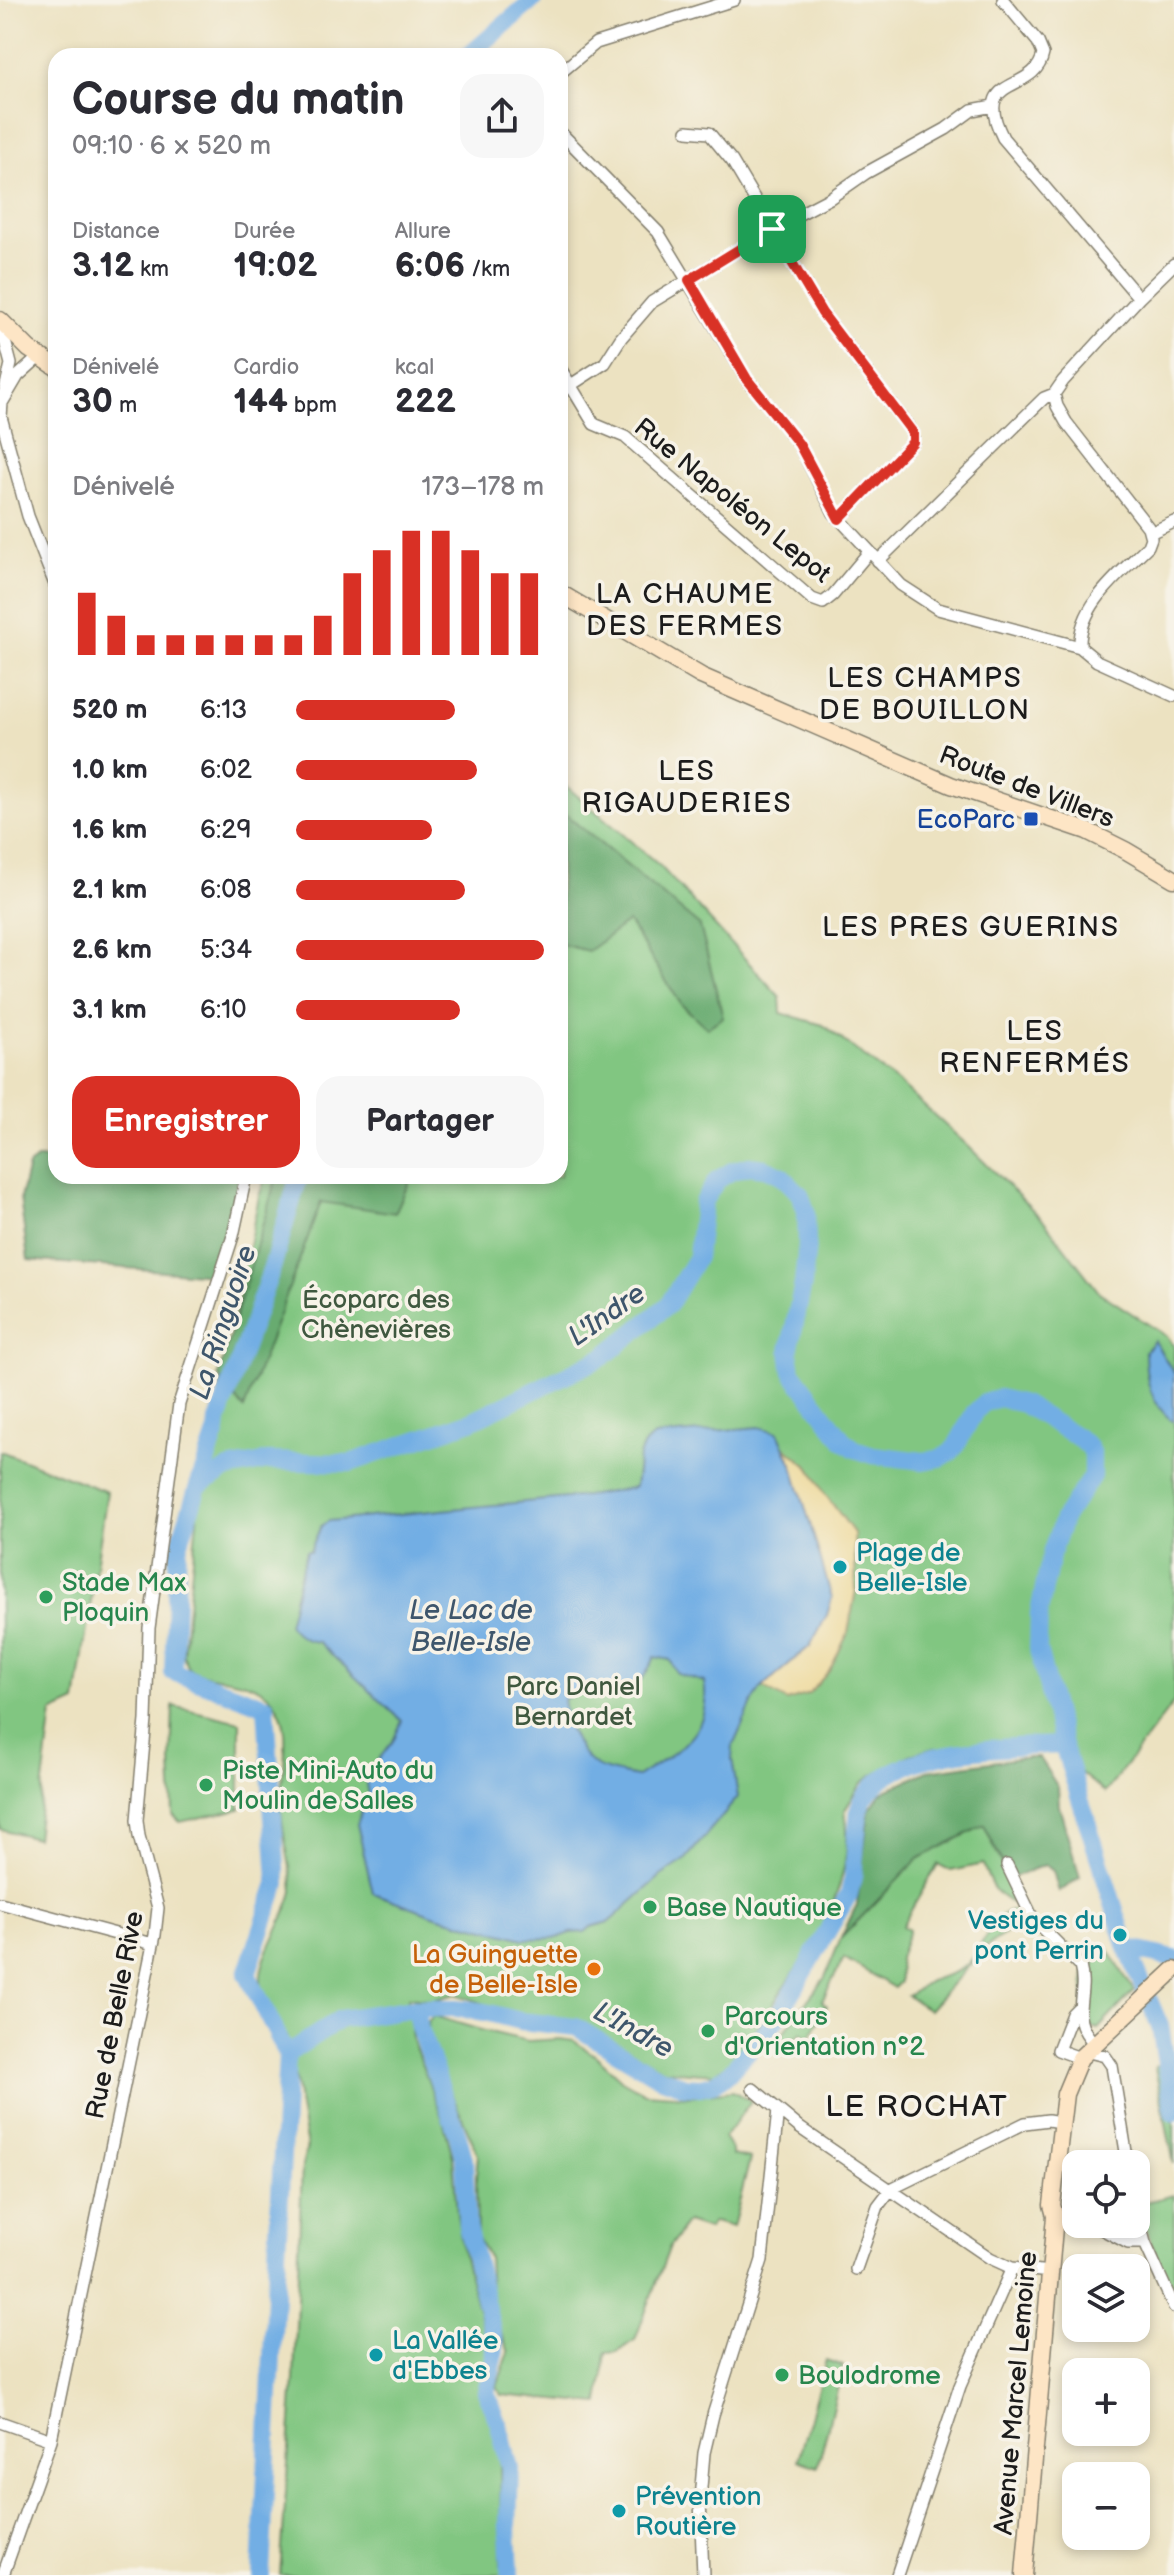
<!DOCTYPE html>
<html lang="fr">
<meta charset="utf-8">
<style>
body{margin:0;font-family:"Balsamiq Sans",sans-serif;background:#f7f7f7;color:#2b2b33;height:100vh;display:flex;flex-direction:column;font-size:30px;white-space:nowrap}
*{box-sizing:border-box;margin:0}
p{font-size:26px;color:#7c7c81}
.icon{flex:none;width:44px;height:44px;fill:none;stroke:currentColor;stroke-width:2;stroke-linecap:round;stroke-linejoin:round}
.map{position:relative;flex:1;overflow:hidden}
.drawer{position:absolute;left:48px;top:48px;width:520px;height:1136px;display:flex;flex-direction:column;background:#fff;border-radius:24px;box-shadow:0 4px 12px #0003}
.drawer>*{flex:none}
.tools{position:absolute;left:1062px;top:2150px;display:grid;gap:16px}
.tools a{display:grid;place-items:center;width:88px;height:88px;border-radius:16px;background:#fff;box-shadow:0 4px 12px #0003;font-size:40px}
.pin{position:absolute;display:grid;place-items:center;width:68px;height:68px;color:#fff;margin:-34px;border-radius:16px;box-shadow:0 4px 12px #0006}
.round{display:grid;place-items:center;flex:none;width:84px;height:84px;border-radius:24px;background:#f7f7f7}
.headline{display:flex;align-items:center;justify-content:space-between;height:136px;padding:0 24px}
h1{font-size:44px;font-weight:800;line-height:60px}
.stats{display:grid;grid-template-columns:repeat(3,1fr);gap:12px;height:136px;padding:8px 24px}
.stats div{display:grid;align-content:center}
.stats b{font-size:34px;font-weight:800}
.stats small{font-size:22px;font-weight:400}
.stats p{font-size:22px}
.chart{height:224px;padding:16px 24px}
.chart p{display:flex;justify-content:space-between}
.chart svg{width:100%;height:144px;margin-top:8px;stroke:#d93025;stroke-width:6}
.cta{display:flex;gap:16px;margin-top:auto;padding:16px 24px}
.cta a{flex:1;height:92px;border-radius:24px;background:#d93025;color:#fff;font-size:32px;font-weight:800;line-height:92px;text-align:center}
.cta a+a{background:#f7f7f7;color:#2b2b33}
ul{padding:0 24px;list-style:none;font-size:26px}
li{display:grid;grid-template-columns:128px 96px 1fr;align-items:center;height:60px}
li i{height:20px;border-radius:10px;background:#d93025}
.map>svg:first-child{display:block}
.green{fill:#81c681;stroke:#4e714e;stroke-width:2}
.forest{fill:#68ab6f;stroke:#426446;stroke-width:2}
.sand{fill:#eeda9e;stroke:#857b5d;stroke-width:2}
.water{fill:#72aee4;stroke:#476580;stroke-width:2;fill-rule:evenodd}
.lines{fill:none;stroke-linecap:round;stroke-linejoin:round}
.river{stroke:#72aee4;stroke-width:18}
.minor-casing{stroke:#847f6e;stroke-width:14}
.secondary-casing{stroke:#847f6e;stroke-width:19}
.minor{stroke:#fff;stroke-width:11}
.secondary{stroke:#fde5c5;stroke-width:16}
.route-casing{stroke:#fff;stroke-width:16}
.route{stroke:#d93025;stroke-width:10}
.transit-dot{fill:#1a4fb4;stroke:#f7f3e8;stroke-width:3}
.culture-dot{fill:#0f9aa8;stroke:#f7f3e8;stroke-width:3}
.leisure-dot{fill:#2e9e5b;stroke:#f7f3e8;stroke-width:3}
.food-dot{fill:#e8710a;stroke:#f7f3e8;stroke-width:3}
.labels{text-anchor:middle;stroke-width:7;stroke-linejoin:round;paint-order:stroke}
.street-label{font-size:26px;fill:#1c1c1c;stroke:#f7f3e8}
.transit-label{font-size:26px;fill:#164399;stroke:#f7f3e8;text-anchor:end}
.park-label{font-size:26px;fill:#3f583f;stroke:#f7f3e8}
.culture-label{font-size:26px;fill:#0d838f;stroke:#f7f3e8;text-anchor:start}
.leisure-label{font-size:26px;fill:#27864d;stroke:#f7f3e8;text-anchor:start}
.food-label{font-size:26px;fill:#c56008;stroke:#f7f3e8;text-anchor:end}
.neighbourhood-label{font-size:28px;letter-spacing:2px;fill:#1c1c1c;stroke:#f7f3e8}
.water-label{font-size:28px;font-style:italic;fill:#3e566c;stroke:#f7f3e8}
.quarter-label{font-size:30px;letter-spacing:2px;fill:#1c1c1c;stroke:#f7f3e8}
</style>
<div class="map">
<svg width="1174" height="2575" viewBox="0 0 1174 2575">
<rect width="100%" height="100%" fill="#f7f3e8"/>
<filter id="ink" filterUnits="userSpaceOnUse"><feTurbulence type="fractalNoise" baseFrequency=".0125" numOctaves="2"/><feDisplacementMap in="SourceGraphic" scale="16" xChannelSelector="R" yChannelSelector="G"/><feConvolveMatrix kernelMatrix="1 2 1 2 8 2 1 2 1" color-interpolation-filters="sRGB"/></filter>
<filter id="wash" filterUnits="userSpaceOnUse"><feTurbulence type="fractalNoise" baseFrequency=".006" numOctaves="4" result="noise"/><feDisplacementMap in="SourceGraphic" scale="32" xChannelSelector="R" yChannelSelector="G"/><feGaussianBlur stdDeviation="1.8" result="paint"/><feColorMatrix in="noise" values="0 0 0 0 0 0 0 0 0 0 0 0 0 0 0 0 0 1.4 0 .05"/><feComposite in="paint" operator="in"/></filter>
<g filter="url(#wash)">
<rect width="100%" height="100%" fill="#ece2c1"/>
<path class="green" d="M560,781L660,866L780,997L781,1013L823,1025L901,1085L967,1145L1045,1222L1099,1292L1168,1337L1174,1347V1702L1105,1793L1040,1739L1008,1747L934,1748L910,1755L872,1775L861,1784L845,1810C857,1881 819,1935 781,1992C762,2021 743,2052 715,2074L663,2070L580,2021L511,2013L456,1994L432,2000L408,1997L412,2039L443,2120L453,2157L457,2215L464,2257L490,2353L483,2375L481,2397L496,2422L500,2449L501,2565L505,2575H280L294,2379L302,2166L307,2147L287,2035C276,2032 273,2022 270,2011C267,2002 262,1991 261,1981C258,1959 288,1916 293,1891C291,1863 282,1835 281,1806C279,1773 297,1728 272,1699C250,1673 200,1681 188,1667C186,1663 185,1659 183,1655L199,1501L205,1491L202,1477L259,1196L266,1176H560Z
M0,1451L107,1492L76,1702L52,1713L36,1838L0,1829Z
M173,1706L240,1722V1809L180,1822L173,1815L171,1761Z
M984,1825L1019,1900L1012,1903C994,1895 989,1882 983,1864L951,1871L938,1864L902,1926L909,1930L899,1958L900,1982L894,1988L844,1958L822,2001L827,2006L810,2037L801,2032L797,2038L793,2037L783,2052L774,2045L825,1977L841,1938L918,1859Z
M1011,1910H1025L1028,1916L984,1949L929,2010L907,1996C914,1992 921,1986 928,1982C941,1975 958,1974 968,1964C982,1948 991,1917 1011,1910Z
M1108,1949L1134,1991L1098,2029L1089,2026L1083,2009L1085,1973Z
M434,2016L481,2030L528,2041L560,2039L574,2041L596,2056L622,2080L645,2093L689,2096L733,2091L751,2101L724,2138L732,2150V2155L750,2159L733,2227L713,2222L708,2229L687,2222L670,2246L635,2340L617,2352L606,2353L599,2404L501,2395L497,2386L509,2352L491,2307L488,2257L477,2236L476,2177L478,2154L437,2061L428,2031V2021Z
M1174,2059V2164L1155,2067Z
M1174,2195V2290L1172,2291L1151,2243L1138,2204Z
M826,2360L843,2366L818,2467L798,2460Z"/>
<path class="forest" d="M560,810L700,926L723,1017L707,1028L681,1004L628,922L588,951L560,944Z
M37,1159H56V1176H239L226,1233L211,1275L28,1260L20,1198L28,1166Z
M277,1176H412L395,1213L321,1202L244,1409L218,1376Z
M1020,1758H1039L1058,1787L1059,1806L1080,1877L1059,1892L1053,1871L1045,1865L1010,1878L984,1825L918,1859L841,1938L857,1904L869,1810L881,1793L927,1771Z"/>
<path class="sand" d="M785,1447L810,1468L825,1494L854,1533L856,1590L848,1633L830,1670L809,1694L787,1701L762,1687L810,1646L793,1466Z"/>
<path class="water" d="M1154,1341L1174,1373V1422C1150,1405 1145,1378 1145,1351Z
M759,1427L778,1432L793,1466L832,1598L827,1615L810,1646L762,1687L752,1703L733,1746L732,1759L738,1797L685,1860L661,1876L609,1922L591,1927L585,1932L571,1933L557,1938L524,1939L439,1917L373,1893L357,1824L368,1795L365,1777L393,1741L402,1721L318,1642C304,1641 296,1635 288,1624L306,1551H310L321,1526L329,1521L587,1496L631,1488L635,1486C639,1466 635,1446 655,1436ZM655,1657L670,1660L678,1674L704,1682C713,1735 675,1752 637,1777C624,1774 605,1772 593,1764C575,1750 565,1720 563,1699L586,1691H614L618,1697C637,1687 646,1677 655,1657Z"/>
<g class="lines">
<path class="river" d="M468,56L533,0
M198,1486L217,1431L218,1421L272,1268L299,1176
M1127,1948L1174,1959
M287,2054L340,2019L415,2008
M261,2575L287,2054L247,1974L277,1883L266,1706L173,1672L178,1548L198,1486L228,1469L268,1461L350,1463L471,1421L603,1357L668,1305L697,1257L703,1202L717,1180L732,1171L749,1166L765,1168L781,1175L800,1194L806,1211L807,1244L803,1284L789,1351L792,1372L843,1440L855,1449L873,1455L923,1461L940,1458L950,1453L956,1446L974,1413L984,1403L999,1398L1023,1404L1077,1437L1088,1446L1092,1454V1476L1063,1519L1052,1551L1039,1612L1038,1650L1063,1745L1127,1948L1160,2026L1174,2112
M510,2575L508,2526L510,2468L498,2422L486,2392L495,2354V2342L467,2226L464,2159L458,2136L419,2027L415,2008H456L485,2012L520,2021L576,2027L657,2076L685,2086L700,2087L713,2084L727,2075L777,2019L849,1894L853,1877L859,1809C881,1745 1007,1748 1063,1745"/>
</g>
</g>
<g filter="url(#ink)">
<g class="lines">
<g class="minor-casing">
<path id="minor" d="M1003,0L1038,42L1043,54C1035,95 970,73 1003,138L1139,298L1063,381L1054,394L1057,406L1066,422L1148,527L1151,538L1148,546C1121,573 1078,605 1080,647
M560,73L596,43L734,0
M687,131L709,133L732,161L822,313L913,433V442L839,519
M560,132L658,232L747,379L799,444L834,513L901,585L938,609L1080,647L1097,661L1174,696
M1139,298L1174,264
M0,322L11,364L2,403L18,376L39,357
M560,368L594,424L625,437L812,599L823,603L833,595L869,552
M560,392L605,363L621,338L652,302L786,221L830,198L866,173L946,129L972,110L993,106
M2,403L1,417L28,516L56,587
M1150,533L1174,522
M878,561L1044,398L1054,394
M1007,1865L1033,1919L1080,1966C1089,1998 1066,2016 1096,2045
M0,1903L153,1944
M1078,2008L1072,2014L1058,2050L1080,2058
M1089,2052L1105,2056L1112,2066L1128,2164
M753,2089L800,2128L990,2258L1012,2268L1050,2272
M1136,2209L1145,2243L1174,2307
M1055,2216L1076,2218
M1092,2224L1128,2243H1145
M856,2269L878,2206L891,2189L1025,2123L1048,2120L1060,2122
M0,2422L51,2440
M3,2575L51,2440L155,1935L158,1908L139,1836L137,1820L146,1720L149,1628L179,1404L233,1236L246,1176
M703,2575L700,2499L704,2453L713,2415L762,2260L778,2110
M897,2575L960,2386L1012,2268"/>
</g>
<g class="secondary-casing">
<path id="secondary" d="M0,320L29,349L56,367
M560,593L701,676L951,785L1087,831L1125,850L1174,879
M1024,2575L1055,2216L1052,2205L1065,2094L1080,2058L1174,1970"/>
</g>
<use href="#minor" class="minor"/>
<use href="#secondary" class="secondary"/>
</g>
</g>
<g class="lines" filter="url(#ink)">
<g class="route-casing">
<path id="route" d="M772,229L822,313L913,433V442L839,519L799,444L747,379L689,280Z"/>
</g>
<use href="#route" class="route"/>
</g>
<rect class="transit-dot" x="1023" y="811" width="16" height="16" rx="4"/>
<g class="culture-dot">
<circle cx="840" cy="1567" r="8"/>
<circle cx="1120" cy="1935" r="8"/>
<circle cx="376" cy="2355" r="8"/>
<circle cx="619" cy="2511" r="8"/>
</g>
<g class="leisure-dot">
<circle cx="46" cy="1597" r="8"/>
<circle cx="206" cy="1785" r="8"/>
<circle cx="650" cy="1907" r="8"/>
<circle cx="708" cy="2031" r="8"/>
<circle cx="782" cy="2375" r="8"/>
</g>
<circle class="food-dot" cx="594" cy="1969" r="8"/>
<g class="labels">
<g class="street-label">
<text transform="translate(733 500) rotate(39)" y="9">Rue Napoléon Lepot</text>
<text transform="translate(1027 786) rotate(21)" y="9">Route de Villers</text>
<text transform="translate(114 2015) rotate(-79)" y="9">Rue de Belle Rive</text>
<text transform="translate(1015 2393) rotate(-85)" y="9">Avenue Marcel Lemoine</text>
</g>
<g class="transit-label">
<text x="1015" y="828">EcoParc</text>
</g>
<g class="park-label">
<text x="376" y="1308">Écoparc des<tspan x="376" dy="30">Chènevières</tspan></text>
<text x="573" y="1695">Parc Daniel<tspan x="573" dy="30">Bernardet</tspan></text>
</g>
<g class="culture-label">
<text x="856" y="1561">Plage de<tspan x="856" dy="30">Belle-Isle</tspan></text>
<text x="1104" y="1929" text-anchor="end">Vestiges du<tspan x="1104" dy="30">pont Perrin</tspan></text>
<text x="392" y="2349">La Vallée<tspan x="392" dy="30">d'Ebbes</tspan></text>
<text x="635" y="2505">Prévention<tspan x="635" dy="30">Routière</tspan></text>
</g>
<g class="leisure-label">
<text x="62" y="1591">Stade Max<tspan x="62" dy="30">Ploquin</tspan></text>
<text x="222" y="1779">Piste Mini-Auto du<tspan x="222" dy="30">Moulin de Salles</tspan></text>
<text x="666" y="1916">Base Nautique</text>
<text x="724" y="2025">Parcours<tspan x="724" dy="30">d'Orientation n°2</tspan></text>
<text x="798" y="2384">Boulodrome</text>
</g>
<g class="food-label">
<text x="578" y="1963">La Guinguette<tspan x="578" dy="30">de Belle-Isle</tspan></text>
</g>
<g class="neighbourhood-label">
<text x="685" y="603">LA CHAUME<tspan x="685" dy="32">DES FERMES</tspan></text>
<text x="925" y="687">LES CHAMPS<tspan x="925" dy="32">DE BOUILLON</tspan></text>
<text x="687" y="780">LES<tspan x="687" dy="32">RIGAUDERIES</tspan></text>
<text x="971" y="936">LES PRES GUERINS</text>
<text x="1035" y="1040">LES<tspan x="1035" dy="32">RENFERMÉS</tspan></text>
</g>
<g class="water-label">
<text transform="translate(606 1314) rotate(-35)" y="10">L'Indre</text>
<text transform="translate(222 1322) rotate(-72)" y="10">La Ringuoire</text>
<text x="471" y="1619">Le Lac de<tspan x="471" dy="32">Belle-Isle</tspan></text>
<text transform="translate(634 2029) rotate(29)" y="10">L'Indre</text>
</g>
<g class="quarter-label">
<text x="917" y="2116">LE ROCHAT</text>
</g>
</g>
</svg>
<div class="tools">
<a><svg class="icon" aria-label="locate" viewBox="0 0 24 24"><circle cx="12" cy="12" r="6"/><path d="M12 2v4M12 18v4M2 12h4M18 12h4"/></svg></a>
<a><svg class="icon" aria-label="layers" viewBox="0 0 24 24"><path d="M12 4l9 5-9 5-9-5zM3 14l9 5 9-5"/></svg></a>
<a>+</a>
<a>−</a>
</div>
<div class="pin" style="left:772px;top:229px;background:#1e9e55"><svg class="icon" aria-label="arrive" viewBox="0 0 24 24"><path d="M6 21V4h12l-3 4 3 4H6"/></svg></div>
<section class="drawer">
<div class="headline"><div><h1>Course du matin</h1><p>09:10 · 6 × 520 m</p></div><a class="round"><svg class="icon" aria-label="share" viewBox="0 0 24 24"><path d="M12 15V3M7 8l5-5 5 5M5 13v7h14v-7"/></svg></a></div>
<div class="stats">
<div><p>Distance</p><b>3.12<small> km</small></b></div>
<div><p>Durée</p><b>19:02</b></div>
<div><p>Allure</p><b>6:06<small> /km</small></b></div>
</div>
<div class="stats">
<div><p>Dénivelé</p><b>30<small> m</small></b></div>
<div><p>Cardio</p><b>144<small> bpm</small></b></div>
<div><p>kcal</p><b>222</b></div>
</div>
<div class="chart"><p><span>Dénivelé</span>173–178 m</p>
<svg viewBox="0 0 160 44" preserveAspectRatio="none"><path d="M5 44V25M15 44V32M25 44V38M35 44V38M45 44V38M55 44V38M65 44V38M75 44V38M85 44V32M95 44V19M105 44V12M115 44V6M125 44V6M135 44V12M145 44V19M155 44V19"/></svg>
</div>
<ul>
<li><b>520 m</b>6:13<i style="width:64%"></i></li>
<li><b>1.0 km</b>6:02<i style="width:73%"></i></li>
<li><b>1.6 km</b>6:29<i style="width:55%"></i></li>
<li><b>2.1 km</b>6:08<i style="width:68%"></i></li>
<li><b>2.6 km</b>5:34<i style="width:100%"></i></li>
<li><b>3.1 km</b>6:10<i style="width:66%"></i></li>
</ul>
<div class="cta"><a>Enregistrer</a><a>Partager</a></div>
</section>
</div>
